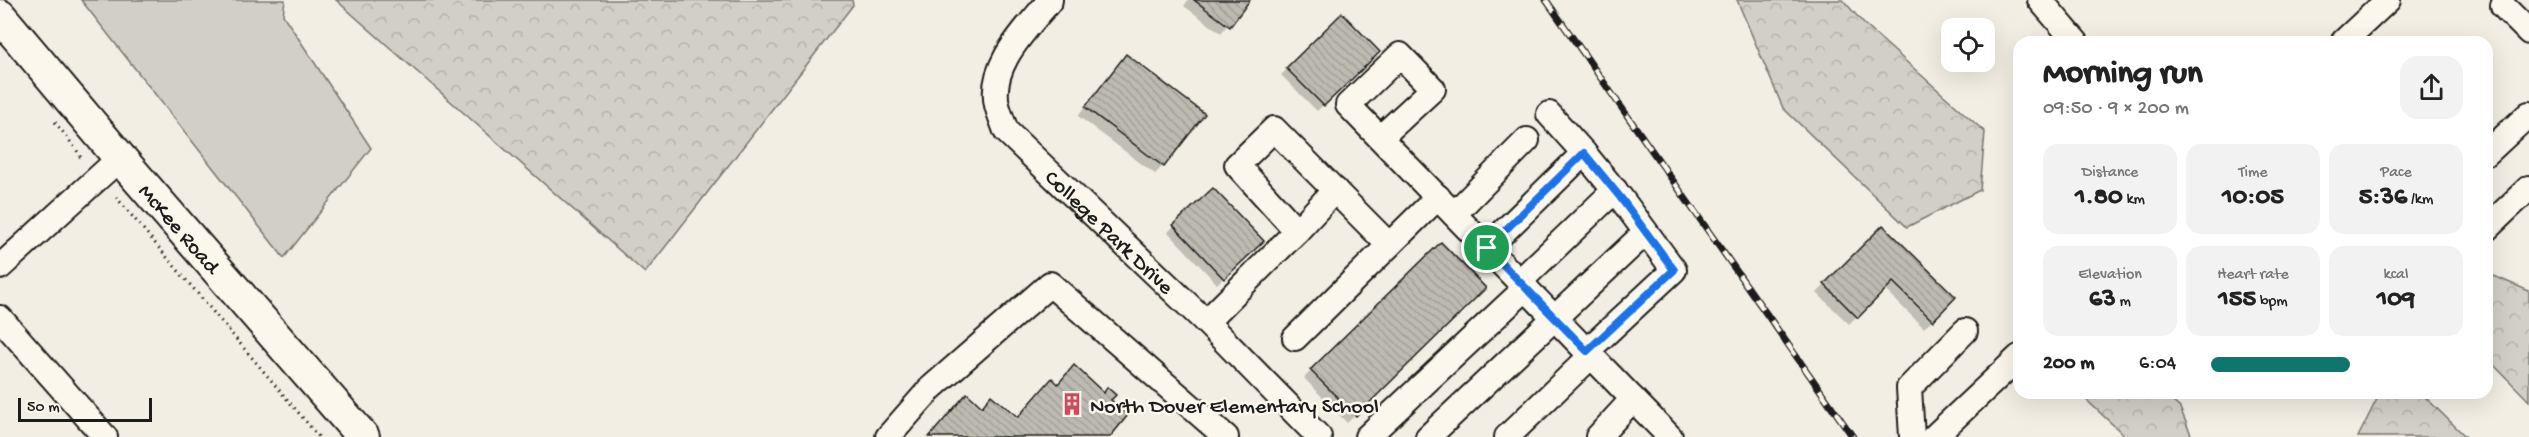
<!DOCTYPE html>
<meta charset="utf-8">
<style>
body{margin:0;font-family:"Gochi Hand",sans-serif;background:#f2f2f2;color:#222;height:100vh;display:flex;flex-direction:column;font-size:22px;white-space:nowrap}
*{box-sizing:border-box;margin:0}
p{font-size:20px;color:#767676}
.icon{flex:none;width:33px;height:33px;fill:none;stroke:currentColor;stroke-width:2;stroke-linecap:round;stroke-linejoin:round}
.map{position:relative;flex:1;overflow:hidden}
.details{position:absolute;left:2013px;top:36px;width:480px;height:363px;display:flex;flex-direction:column;background:#fff;border-radius:18px;box-shadow:0 6px 24px #0002}
.details>*{flex:none}
.fabs{position:absolute;left:1941px;top:18px;display:grid;gap:12px}
.fabs a{display:grid;place-items:center;width:54px;height:54px;border-radius:12px;background:#fff;box-shadow:0 6px 24px #0002;font-size:30px}
.scale{position:absolute;left:18px;bottom:15px;width:134px;box-sizing:border-box;padding-left:6px;border:3px solid #1c1c1c;border-top:0;font-size:16px;line-height:21px;white-space:nowrap;color:#1c1c1c;-webkit-text-stroke:4px #fbf7ec;paint-order:stroke}
.pin{position:absolute;display:grid;place-items:center;width:51px;height:51px;color:#fff;margin:-26px;border:3px solid #fff;border-radius:50%;box-shadow:0 2px 6px #0007}
.round{display:grid;place-items:center;flex:none;width:63px;height:63px;border-radius:18px;background:#f2f2f2}
.overview{display:flex;align-items:center;justify-content:space-between;height:102px;padding:0 30px}
h1{font-size:33px;font-weight:800;line-height:45px}
.figures{display:grid;grid-template-columns:repeat(3,1fr);gap:9px;height:102px;padding:6px 30px}
.figures div{display:grid;align-content:center;border-radius:15px;background:#f2f2f2;text-align:center}
.figures b{font-size:26px;font-weight:800}
.figures small{font-size:16px;font-weight:400}
.figures p{font-size:16px}
ul{padding:0 30px;list-style:none;font-size:20px}
li{display:grid;grid-template-columns:96px 72px 1fr;align-items:center;height:45px}
li i{height:15px;border-radius:8px;background:#0f766e}
.map>svg:first-child{display:block}
.green{fill:#d2cfc6;stroke:#777671;stroke-width:1.5}
.forest{fill:url(#forest-crowns);stroke:#777671;stroke-width:1.5}
.shadow{fill:#0003}
.building{fill:url(#building-back-hatch);stroke:#1c1c1c;stroke-width:1.5}
.lines{fill:none;stroke-linecap:round;stroke-linejoin:round}
.minor-casing{stroke:#1c1c1c;stroke-width:28}
.major-casing{stroke:#1c1c1c;stroke-width:36}
.path{stroke:#1c1c1c;stroke-width:3;stroke-dasharray:1.5 4.5;stroke-linecap:butt}
.minor{stroke:#fbf7ec;stroke-width:24}
.major{stroke:#fbf7ec;stroke-width:32}
.rail-casing{stroke:#1c1c1c;stroke-width:7}
.rail{stroke:#fbf7ec;stroke-width:4.5;stroke-dasharray:14;stroke-linecap:butt}
.route-casing{stroke:#fff;stroke-width:12}
.route{stroke:#1a73e8;stroke-width:8}
.labels{text-anchor:middle;stroke-width:5;stroke-linejoin:round;paint-order:stroke}
.street-label{font-size:22px;fill:#1c1c1c;stroke:#fbf7ec}
.poi-label{font-size:22px;fill:#1c1c1c;stroke:#fbf7ec;text-anchor:start}
</style>
<div class="map">
<svg width="2529" height="437" viewBox="0 0 2529 437">
<defs>
<pattern id="forest-crowns" width="20" height="18" patternUnits="userSpaceOnUse" patternTransform="scale(1.5)"><rect width="20" height="18" fill="#d2cfc6"/><path d="M2 6a3 3 0 1 1 6 0M12 15a3 3 0 1 1 6 0" fill="none" stroke="#b4b1aa"/></pattern>
<pattern id="building-back-hatch" width="6" height="6" patternUnits="userSpaceOnUse" patternTransform="scale(1.5)"><rect width="6" height="6" fill="#bdbab1"/><path d="M-1 5l2 2M0 0l6 6M5-1l2 2" fill="none" stroke="#a29f98"/></pattern>
</defs>
<rect width="100%" height="100%" fill="#f2eee4"/>
<filter id="ink" filterUnits="userSpaceOnUse"><feTurbulence type="fractalNoise" baseFrequency=".0167" numOctaves="2"/><feDisplacementMap in="SourceGraphic" scale="12" xChannelSelector="R" yChannelSelector="G"/><feConvolveMatrix kernelMatrix="1 2 1 2 8 2 1 2 1" color-interpolation-filters="sRGB"/></filter>
<g filter="url(#ink)">
<path class="green" d="M81,0H285L283,15L371,148L284,258Z"/>
<path class="forest" d="M336,0H852L853,5L645,273Z
M1737,0H1843L1864,24L1985,132L1980,190L1907,227L1783,108Z
M2487,273L2529,291V401L2487,358Z
M2079,393H2163L2180,408L2192,437H2126Z
M2380,393H2421L2466,437H2358Z"/>
<path class="shadow" d="M1188,0H1248L1221,33L1184,6Z
M1342,16L1377,52L1317,111L1281,75Z
M1126,56L1163,166L1155,174L1078,116Z
M1213,190L1262,241L1217,284L1168,232Z
M1883,227L1954,297L1924,328L1884,289L1849,324L1817,293Z
M1440,244L1484,288L1347,423L1304,378Z"/>
<path class="building" d="M1194,0H1250L1230,27Z
M1342,13L1380,52L1324,106L1286,68Z
M1126,54L1205,114L1164,167L1085,107Z
M1213,188L1264,241L1224,279L1173,225Z
M1883,225L1956,297L1933,321L1893,282L1858,318L1824,284Z
M1441,242L1486,288L1356,416L1310,370Z
M1074,365L1104,393L1107,387L1116,395L1111,400L1128,415L1110,437H929L967,393L982,407L991,395L1018,417L1052,378L1058,384Z"/>
<g class="lines">
<g class="minor-casing">
<g id="minor">
<path id="s1" d="M1050,0C1028,28 988,64 997,105C999,113 1003,122 1006,131L1206,322L1319,437"/>
<path d="M2040,0L2076,42"/>
<path d="M2503,6L2529,32"/>
<path d="M2343,42L2388,0"/>
<path d="M1549,114L1584,153"/>
<path d="M1380,138L1433,89L1400,55L1348,105L1633,399L1598,437"/>
<path d="M2487,153L2529,114"/>
<path d="M1454,214L1527,140"/>
<path d="M2487,228L2529,188"/>
<path d="M1297,231L1335,190"/>
<path d="M1487,248L1584,153L1620,197L1674,270L1587,351"/>
<path d="M0,267L120,158"/>
<path d="M1520,281L1615,190"/>
<path d="M0,318L105,437"/>
<path d="M1206,322L1297,231L1237,165L1274,129L1389,245"/>
<path d="M1295,338L1438,197"/>
<path d="M1633,399L1670,437"/>
<path d="M888,437L931,388L1050,284L1226,437"/>
<path d="M1367,437L1526,288"/>
<path d="M1428,437L1645,233"/>
<path d="M1507,437L1591,356"/>
<path d="M1912,437L1909,388L1965,331"/>
<path d="M1934,437L2019,357"/>
</g>
</g>
<g class="major-casing">
<g id="major">
<path id="s2" d="M0,16L120,158L363,437"/>
</g>
</g>
<path class="path" d="M55,122L76,149L82,160
M116,197L319,437"/>
<use href="#minor" class="minor"/>
<use href="#major" class="major"/>
<g class="rail-casing">
<path id="rail" d="M1546,0L1853,437"/>
</g>
<use href="#rail" class="rail"/>
</g>
</g>
<g class="lines" filter="url(#ink)">
<g class="route-casing">
<path id="route" d="M1584,153L1620,197L1674,270L1587,351L1487,248Z"/>
</g>
<use href="#route" class="route"/>
</g>
<defs>
<g id="building-bare" transform="scale(1.8)"><path d="M-4-6H4V6H1V3H-1V6H-4ZM-2.5-4.3h1.7v1.8h-1.7ZM.8-4.3h1.7v1.8H.8ZM-2.5-1h1.7V.8h-1.7ZM.8-1h1.7V.8H.8Z" fill="#d1495b" stroke="#fbf7ec" stroke-width="2.5" paint-order="stroke"/></g>
</defs>
<g fill-rule="evenodd">
<use href="#building-bare" x="1072" y="404"/>
</g>
<g class="labels">
<g class="street-label">
<text dy="8" stroke="none"><textPath href="#s2" startOffset="278">McKee Road</textPath></text>
<text dy="8" stroke="none"><textPath href="#s1" startOffset="294">College Park Drive</textPath></text>
</g>
<g class="poi-label">
<text x="1090" y="412">North Dover Elementary School</text>
</g>
</g>
</svg>
<div class="fabs">
<a><svg class="icon" aria-label="locate" viewBox="0 0 24 24"><circle cx="12" cy="12" r="6"/><path d="M12 2v4M12 18v4M2 12h4M18 12h4"/></svg></a>
</div>
<div class="scale">50 m</div>
<div class="pin" style="left:1487px;top:248px;background:#1e9e55"><svg class="icon" aria-label="arrive" viewBox="0 0 24 24"><path d="M6 21V4h12l-3 4 3 4H6"/></svg></div>
<section class="details">
<div class="overview"><div><h1>Morning run</h1><p>09:50 · 9 × 200 m</p></div><a class="round"><svg class="icon" aria-label="share" viewBox="0 0 24 24"><path d="M12 15V3M7 8l5-5 5 5M5 13v7h14v-7"/></svg></a></div>
<div class="figures">
<div><p>Distance</p><b>1.80<small> km</small></b></div>
<div><p>Time</p><b>10:05</b></div>
<div><p>Pace</p><b>5:36<small> /km</small></b></div>
</div>
<div class="figures">
<div><p>Elevation</p><b>63<small> m</small></b></div>
<div><p>Heart rate</p><b>155<small> bpm</small></b></div>
<div><p>kcal</p><b>109</b></div>
</div>
<ul>
<li><b>200 m</b>6:04<i style="width:55%"></i></li>
</ul>
</section>
</div>
